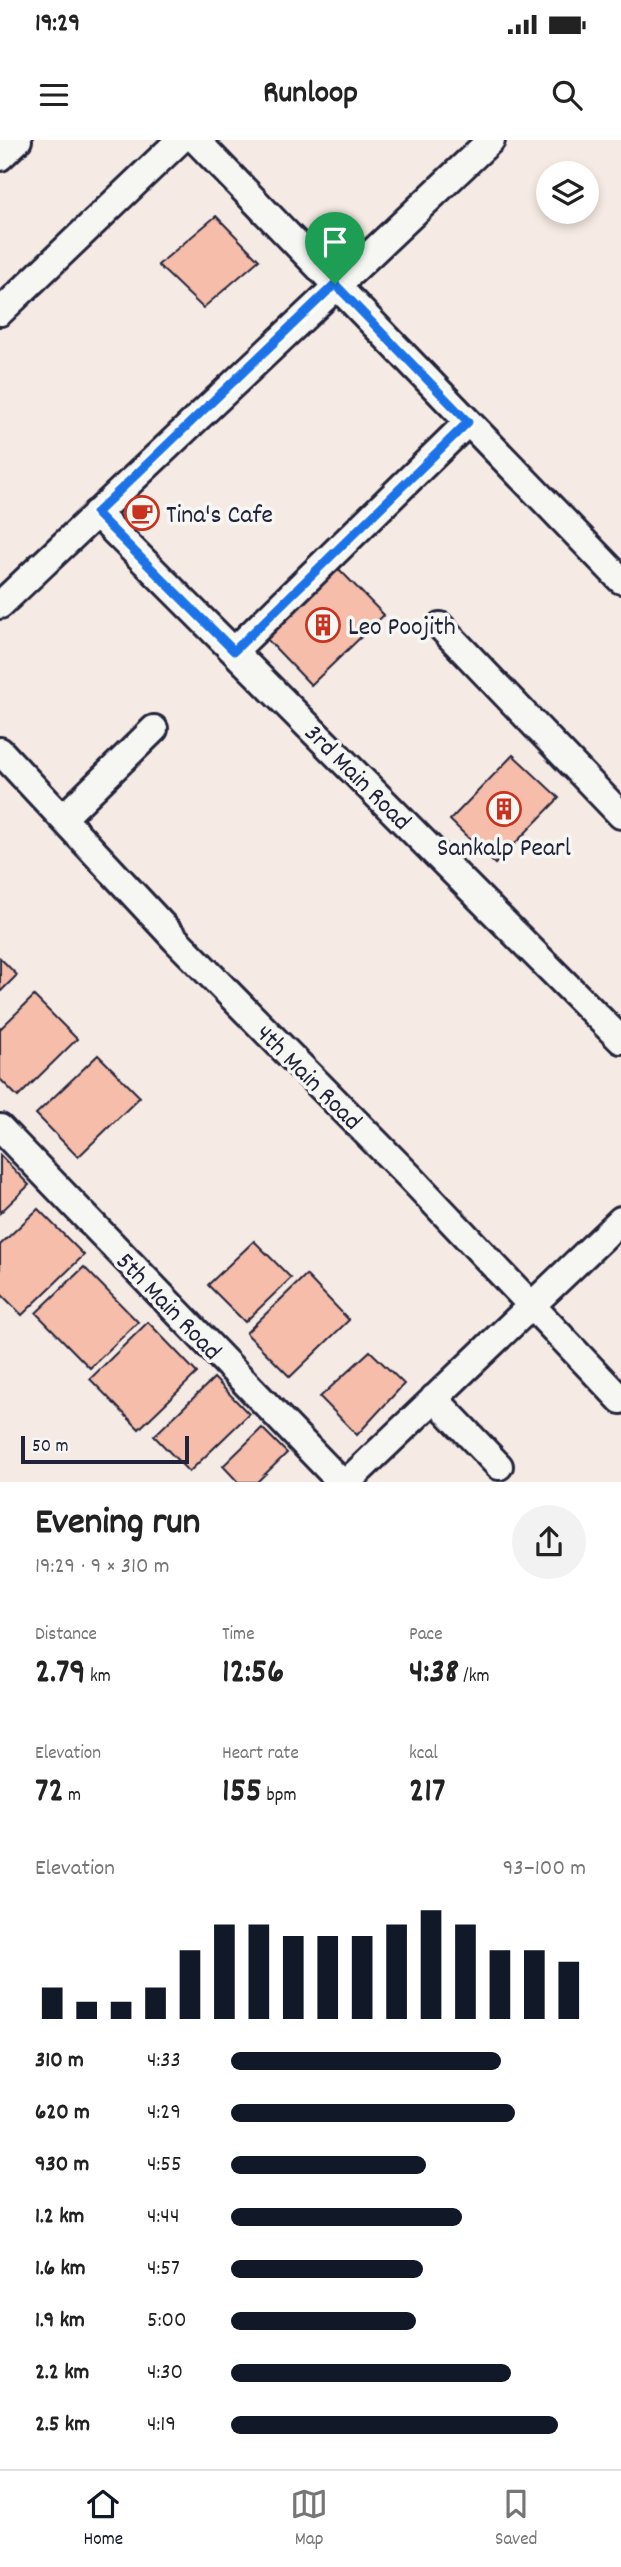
<!DOCTYPE html>
<meta charset="utf-8">
<style>
body{margin:0;font-family:Dekko,sans-serif;background:#f2f2f2;color:#222;height:100vh;display:flex;flex-direction:column;font-size:26px;white-space:nowrap}
*{box-sizing:border-box;margin:0}
p{font-size:23px;color:#767676}
.icon{flex:none;width:38px;height:38px;fill:none;stroke:currentColor;stroke-width:2;stroke-linecap:round;stroke-linejoin:round}
.map{position:relative;height:1342px;overflow:hidden}
.side{display:flex;flex-direction:column;background:#fff;flex:1}
.side>*{flex:none}
.controls{position:absolute;left:536px;top:21px;display:grid;gap:14px}
.controls a{display:grid;place-items:center;width:63px;height:63px;border-radius:50%;background:#fff;box-shadow:0 4px 10px #0003;font-size:35px}
.scale{position:absolute;left:21px;bottom:18px;width:168px;box-sizing:border-box;padding-left:7px;border:4px solid #22223b;border-top:0;font-size:19px;line-height:24px;white-space:nowrap;color:#22223b;-webkit-text-stroke:5px #f6f6f2;paint-order:stroke}
.pin{position:absolute;display:grid;place-items:center;width:60px;height:60px;color:#fff;margin:-72px -30px;border-radius:50% 50% 50% 0;rotate:-45deg;box-shadow:0 0 7px #0007}
.pin .icon{rotate:45deg}
.round{display:grid;place-items:center;flex:none;width:74px;height:74px;border-radius:37px;background:#f2f2f2}
.head{display:flex;align-items:center;justify-content:space-between;height:119px;padding:0 35px}
h1{font-size:38px;font-weight:800;line-height:52px}
.metrics{display:grid;grid-template-columns:repeat(3,1fr);gap:10px;height:119px;padding:7px 35px}
.metrics div{display:grid;align-content:center}
.metrics b{font-size:35px;font-weight:800}
.metrics small{font-size:19px;font-weight:400}
.metrics p{font-size:19px}
.chart{height:196px;padding:14px 35px}
.chart p{display:flex;justify-content:space-between}
.chart svg{width:100%;height:126px;margin-top:7px;stroke:#111827;stroke-width:6}
ul{padding:0 35px;list-style:none;font-size:23px}
li{display:grid;grid-template-columns:112px 84px 1fr;align-items:center;height:52px}
li i{height:18px;border-radius:9px;background:#111827}
.status{display:flex;justify-content:space-between;align-items:center;height:49px;padding:0 35px;background:#fff;direction:ltr}
.status svg{height:19px;fill:currentColor}
header{display:flex;justify-content:space-between;align-items:center;height:91px;padding:0 35px;background:#fff;font-size:32px;font-weight:800}
.menu{display:flex;justify-content:space-around;align-items:center;height:98px;border-top:2px solid #e0e0e0;background:#fff;font-size:19px;color:#767676}
.menu a{display:grid;justify-items:center;gap:4px}
.menu .current{color:#111827}
.map>svg:first-child{display:block}
.building{fill:#f5bdaa;stroke:#22223b;stroke-width:2}
.lines{fill:none;stroke-linecap:round;stroke-linejoin:round}
.minor-casing{stroke:#22223b;stroke-width:32}
.minor{stroke:#f6f6f2;stroke-width:26}
.route-casing{stroke:#fff;stroke-width:14}
.route{stroke:#1a73e8;stroke-width:9}
.labels{text-anchor:middle;stroke-width:7;stroke-linejoin:round;paint-order:stroke}
.poi-label{font-size:26px;fill:#22223b;stroke:#f6f6f2;text-anchor:start}
.street-label{font-size:26px;fill:#22223b;stroke:#f6f6f2}
</style>
<div class="status"><b>19:29</b><svg viewBox="0 0 49 12"><path d="M0 12V9h3v3zM5 12V6h3v6zM10 12V3h3v9zM15 12V0h3v12zM26 1h20v11H26zM47 4h2v5h-2z"/></svg></div>
<header><svg class="icon" aria-label="menu" viewBox="0 0 24 24"><path d="M4 6h16M4 12h16M4 18h16"/></svg>Runloop<svg class="icon" aria-label="search" viewBox="0 0 24 24"><circle cx="10" cy="10" r="6"/><path d="M15 15l6 6"/></svg></header>
<div class="map">
<svg width="621" height="1342" viewBox="0 0 621 1342">
<rect width="100%" height="100%" fill="#f6ebe4"/>
<filter id="ink" filterUnits="userSpaceOnUse"><feTurbulence type="fractalNoise" baseFrequency=".0143" numOctaves="2"/><feDisplacementMap in="SourceGraphic" scale="14" xChannelSelector="R" yChannelSelector="G"/><feConvolveMatrix kernelMatrix="1 2 1 2 8 2 1 2 1" color-interpolation-filters="sRGB"/></filter>
<g filter="url(#ink)">
<path class="building" d="M216,76L259,120L203,168L158,125Z
M334,424L384,475L311,545L262,494Z
M513,615L559,658L495,724L450,680Z
M0,818L17,835L0,852Z
M34,856L77,899L18,957L0,939V889Z
M98,915L140,957L78,1017L36,974Z
M0,1015L29,1045L0,1073Z
M38,1069L84,1115L22,1175L0,1153V1105Z
M254,1101L291,1138L245,1182L208,1145Z
M84,1127L138,1182L90,1228L36,1173Z
M306,1135L349,1180L290,1237L246,1193Z
M148,1182L197,1233L139,1289L90,1239Z
M370,1211L404,1244L357,1295L320,1257Z
M214,1238L249,1274L189,1332L154,1296Z
M262,1288L287,1313L257,1342H238L223,1326Z"/>
<g class="lines">
<g class="minor-casing">
<path id="minor" d="M196,0L621,440
M0,17L18,0
M0,172L180,0
M96,373L621,900
M0,465L491,0
M440,486L621,675
M234,511L468,282
M0,611L176,800L409,1036L621,1260
M63,678L154,589
M0,988L341,1342
M434,1258L499,1326
M347,1342L621,1080"/>
</g>
<use href="#minor" class="minor"/>
</g>
</g>
<g class="lines" filter="url(#ink)">
<g class="route-casing">
<path id="route" d="M335,144L468,282L234,511L96,373Z"/>
</g>
<use href="#route" class="route"/>
</g>
<defs>
<g id="cafe-ring" transform="scale(1.75)"><circle r="9.5" fill="#f6f6f2" stroke="#c8321e" stroke-width="1.5"/><path d="M-5.5-4.5H6V0H3Q3 3.5 0 3.5H-2.5Q-5.5 3.5-5.5 0ZM3-3.2v2h1.7v-2ZM-6 4.5H4V6H-6Z" fill="#c8321e"/></g>
<g id="building-ring" transform="scale(1.75)"><circle r="9.5" fill="#f6f6f2" stroke="#c8321e" stroke-width="1.5"/><path d="M-4-6H4V6H1V3H-1V6H-4ZM-2.5-4.3h1.7v1.8h-1.7ZM.8-4.3h1.7v1.8H.8ZM-2.5-1h1.7V.8h-1.7ZM.8-1h1.7V.8H.8Z" fill="#c8321e"/></g>
</defs>
<g fill-rule="evenodd">
<use href="#cafe-ring" x="142" y="373"/>
<use href="#building-ring" x="323" y="485"/>
<use href="#building-ring" x="504" y="669"/>
</g>
<g class="labels">
<g class="poi-label">
<text x="166" y="382">Tina's Cafe</text>
<text x="348" y="494">Leo Poojith</text>
<text x="504" y="715" text-anchor="middle">Sankalp Pearl</text>
</g>
<g class="street-label">
<text transform="translate(359 636) rotate(45)" y="9">3rd Main Road</text>
<text transform="translate(310 936) rotate(45)" y="9">4th Main Road</text>
<text transform="translate(170 1165) rotate(46)" y="9">5th Main Road</text>
</g>
</g>
</svg>
<div class="controls">
<a><svg class="icon" aria-label="layers" viewBox="0 0 24 24"><path d="M12 4l9 5-9 5-9-5zM3 14l9 5 9-5"/></svg></a>
</div>
<div class="scale">50 m</div>
<div class="pin" style="left:335px;top:144px;background:#1e9e55"><svg class="icon" aria-label="arrive" viewBox="0 0 24 24"><path d="M6 21V4h12l-3 4 3 4H6"/></svg></div>
</div>
<section class="side">
<div class="head"><div><h1>Evening run</h1><p>19:29 · 9 × 310 m</p></div><a class="round"><svg class="icon" aria-label="share" viewBox="0 0 24 24"><path d="M12 15V3M7 8l5-5 5 5M5 13v7h14v-7"/></svg></a></div>
<div class="metrics">
<div><p>Distance</p><b>2.79<small> km</small></b></div>
<div><p>Time</p><b>12:56</b></div>
<div><p>Pace</p><b>4:38<small> /km</small></b></div>
</div>
<div class="metrics">
<div><p>Elevation</p><b>72<small> m</small></b></div>
<div><p>Heart rate</p><b>155<small> bpm</small></b></div>
<div><p>kcal</p><b>217</b></div>
</div>
<div class="chart"><p><span>Elevation</span>93–100 m</p>
<svg viewBox="0 0 160 44" preserveAspectRatio="none"><path d="M5 44V33M15 44V38M25 44V38M35 44V33M45 44V20M55 44V11M65 44V11M75 44V15M85 44V15M95 44V15M105 44V11M115 44V6M125 44V11M135 44V20M145 44V20M155 44V24"/></svg>
</div>
<ul>
<li><b>310 m</b>4:33<i style="width:76%"></i></li>
<li><b>620 m</b>4:29<i style="width:80%"></i></li>
<li><b>930 m</b>4:55<i style="width:55%"></i></li>
<li><b>1.2 km</b>4:44<i style="width:65%"></i></li>
<li><b>1.6 km</b>4:57<i style="width:54%"></i></li>
<li><b>1.9 km</b>5:00<i style="width:52%"></i></li>
<li><b>2.2 km</b>4:30<i style="width:79%"></i></li>
<li><b>2.5 km</b>4:19<i style="width:92%"></i></li>
</ul>
</section>
<nav class="menu">
<a class="current"><svg class="icon" aria-label="home" viewBox="0 0 24 24"><path d="M3 11l9-7 9 7M6 9v11h12V9"/></svg>Home</a>
<a><svg class="icon" aria-label="map" viewBox="0 0 24 24"><path d="M3 6l6-2 6 2 6-2v14l-6 2-6-2-6 2zM9 4v14M15 6v14"/></svg>Map</a>
<a><svg class="icon" aria-label="saved" viewBox="0 0 24 24"><path d="M7 4h10v16l-5-4-5 4z"/></svg>Saved</a>
</nav>
